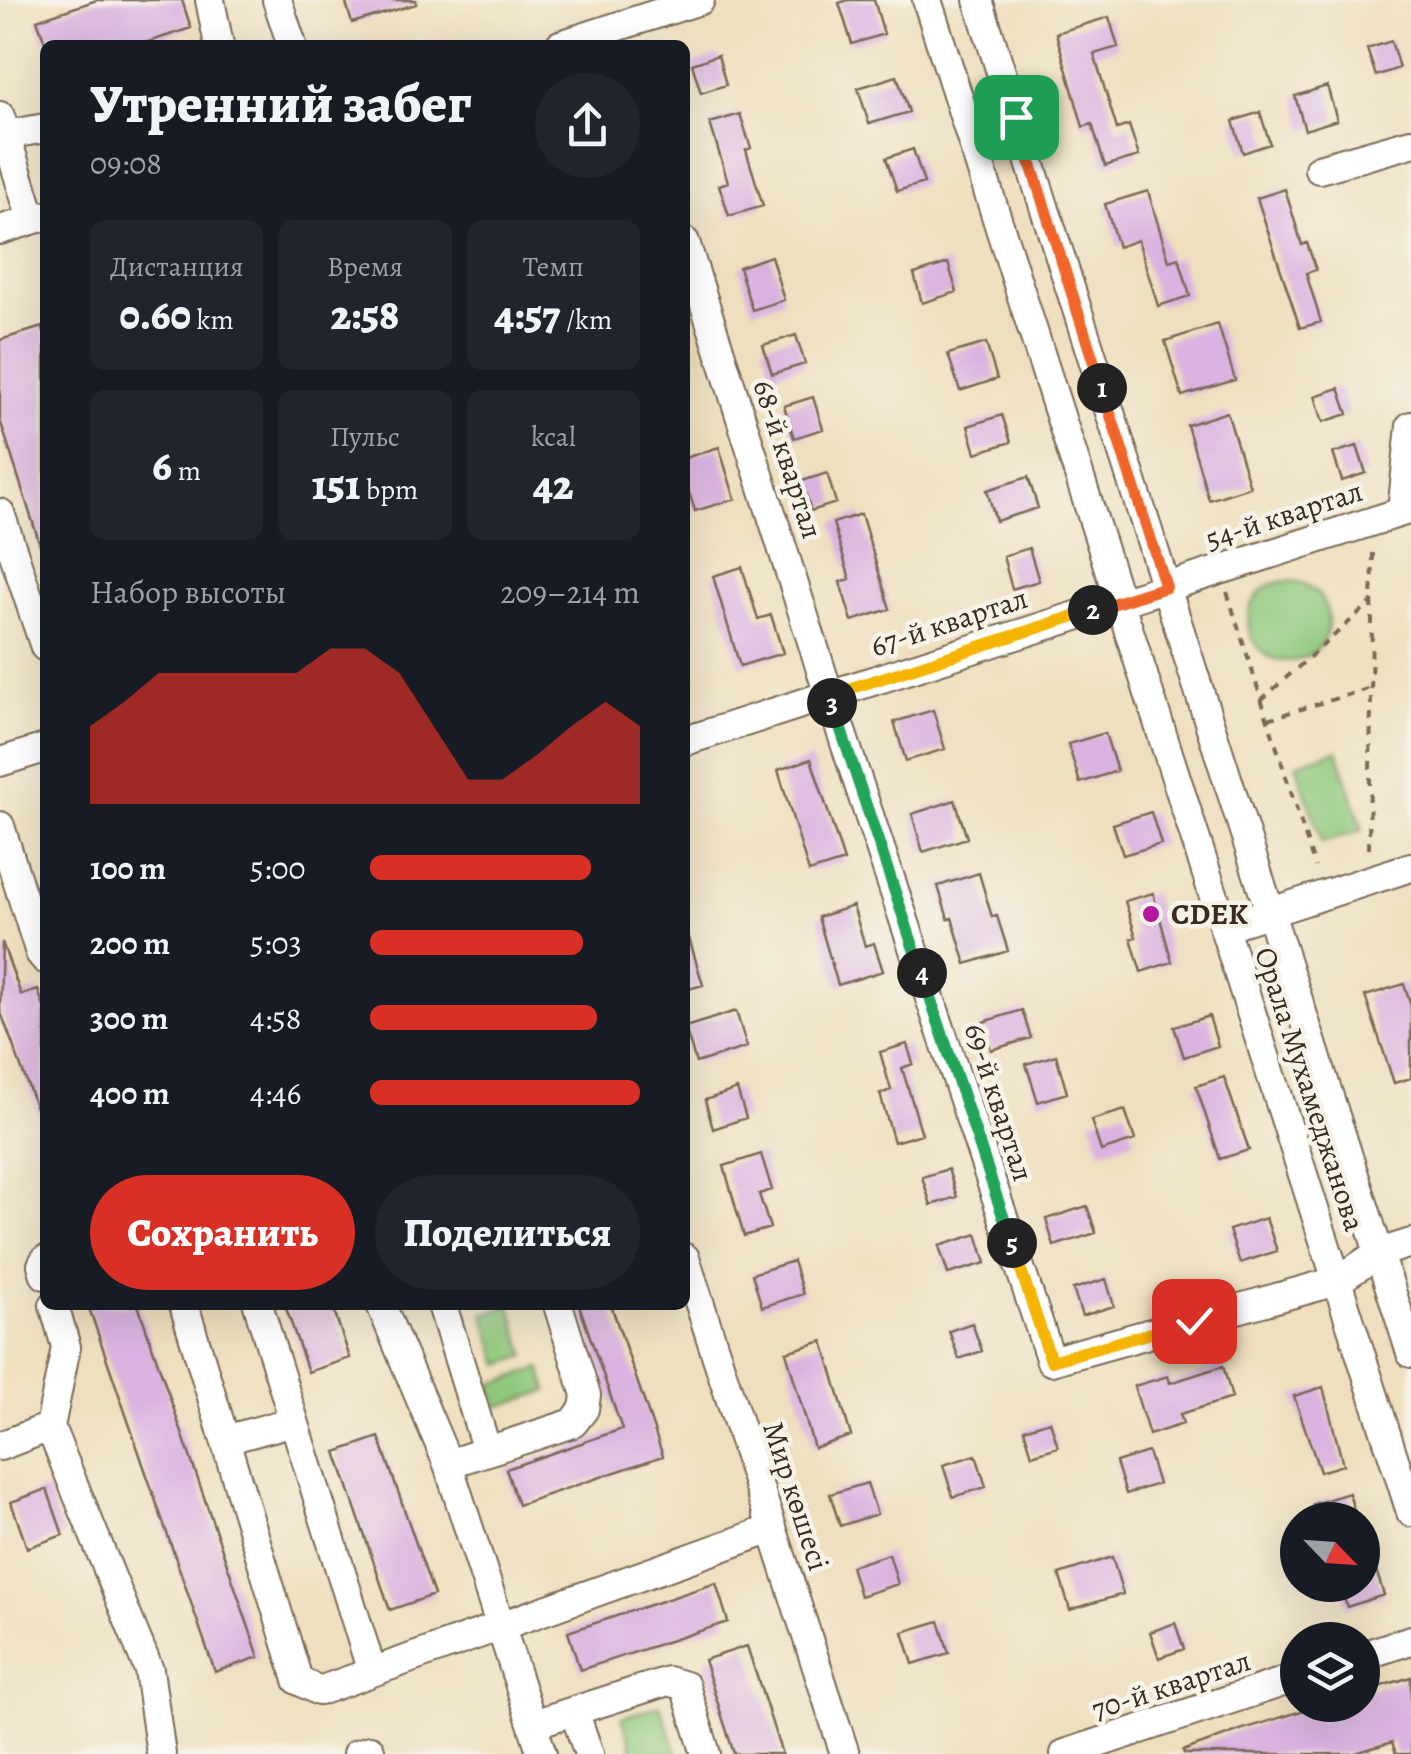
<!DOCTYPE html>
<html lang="ru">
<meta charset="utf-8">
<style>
body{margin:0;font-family:Alegreya,serif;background:#20242c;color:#f1f3f6;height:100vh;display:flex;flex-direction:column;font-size:38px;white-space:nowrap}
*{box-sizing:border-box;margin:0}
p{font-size:32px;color:#9ea1a6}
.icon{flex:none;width:55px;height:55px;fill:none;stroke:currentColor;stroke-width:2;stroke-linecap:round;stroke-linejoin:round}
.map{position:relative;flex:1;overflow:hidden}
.details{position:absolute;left:40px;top:40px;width:650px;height:1270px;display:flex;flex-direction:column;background:#171b24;border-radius:15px;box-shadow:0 10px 40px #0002}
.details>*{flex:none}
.needle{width:65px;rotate:115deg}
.controls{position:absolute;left:1280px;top:1502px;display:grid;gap:20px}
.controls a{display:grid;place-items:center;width:100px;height:100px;border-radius:50%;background:#171b24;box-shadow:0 10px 40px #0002;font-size:50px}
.pin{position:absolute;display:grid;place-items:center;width:85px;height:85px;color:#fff;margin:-42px;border-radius:20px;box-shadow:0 5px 15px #0006}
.km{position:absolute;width:50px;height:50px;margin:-25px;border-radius:50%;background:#222;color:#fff;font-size:28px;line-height:50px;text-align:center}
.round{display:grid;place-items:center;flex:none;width:105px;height:105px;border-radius:52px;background:#20242c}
.summary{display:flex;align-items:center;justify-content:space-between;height:170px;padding:0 50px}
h1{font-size:55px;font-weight:800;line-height:75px}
.stats{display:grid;grid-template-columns:repeat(3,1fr);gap:15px;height:170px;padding:10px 50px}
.stats div{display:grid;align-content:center;border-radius:15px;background:#20242c;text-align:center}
.stats b{font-size:42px;font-weight:800}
.stats small{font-size:28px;font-weight:400}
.stats p{font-size:28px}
.chart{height:280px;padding:20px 50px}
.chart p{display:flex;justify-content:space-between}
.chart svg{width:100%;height:180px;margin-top:10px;fill:#d93025;opacity:.7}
.button{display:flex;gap:20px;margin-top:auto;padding:20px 50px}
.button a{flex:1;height:115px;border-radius:60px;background:#d93025;color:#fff;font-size:40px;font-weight:800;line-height:115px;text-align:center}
.button a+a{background:#20242c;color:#f1f3f6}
ul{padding:0 50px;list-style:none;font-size:32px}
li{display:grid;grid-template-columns:160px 120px 1fr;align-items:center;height:75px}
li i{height:25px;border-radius:12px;background:#d93025}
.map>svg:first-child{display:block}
.green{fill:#8fc87c;stroke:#65794d;stroke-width:2.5}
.building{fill:#dab3e0}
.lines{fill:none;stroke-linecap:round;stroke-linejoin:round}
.minor-casing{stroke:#7a6956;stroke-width:32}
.path{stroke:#7a6956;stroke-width:4;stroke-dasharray:8 8;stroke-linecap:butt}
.minor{stroke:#fff;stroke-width:28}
.split-1-casing{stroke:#fff;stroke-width:20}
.split-2-casing{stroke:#fff;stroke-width:20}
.split-3-casing{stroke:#fff;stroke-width:20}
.split-4-casing{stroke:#fff;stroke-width:20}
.split-5-casing{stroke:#fff;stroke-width:20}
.split-6-casing{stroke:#fff;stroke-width:20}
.split-1{stroke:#f0652b;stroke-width:12}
.split-2{stroke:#f0652b;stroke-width:12}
.split-3{stroke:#f5b400;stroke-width:12}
.split-4{stroke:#22a559;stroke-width:12}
.split-5{stroke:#22a559;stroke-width:12}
.split-6{stroke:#f5b400;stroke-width:12}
.poi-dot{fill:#b5179e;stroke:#f7f3e8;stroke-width:4}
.labels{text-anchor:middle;stroke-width:9;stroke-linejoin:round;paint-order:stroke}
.street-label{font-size:30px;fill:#3b2a1e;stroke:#f7f3e8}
.poi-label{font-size:30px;font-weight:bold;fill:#3b2a1e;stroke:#f7f3e8;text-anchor:start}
</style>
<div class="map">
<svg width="1411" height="1754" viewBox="0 0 1411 1754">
<rect width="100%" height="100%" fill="#f7f3e8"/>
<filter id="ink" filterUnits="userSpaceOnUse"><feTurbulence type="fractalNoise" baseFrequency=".01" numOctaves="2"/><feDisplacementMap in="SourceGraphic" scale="20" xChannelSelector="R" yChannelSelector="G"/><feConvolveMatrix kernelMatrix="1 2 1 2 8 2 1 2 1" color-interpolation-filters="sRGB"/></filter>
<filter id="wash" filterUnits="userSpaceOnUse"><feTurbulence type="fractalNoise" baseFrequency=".0048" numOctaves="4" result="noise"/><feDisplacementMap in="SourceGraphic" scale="40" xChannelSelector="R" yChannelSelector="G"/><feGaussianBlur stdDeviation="2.25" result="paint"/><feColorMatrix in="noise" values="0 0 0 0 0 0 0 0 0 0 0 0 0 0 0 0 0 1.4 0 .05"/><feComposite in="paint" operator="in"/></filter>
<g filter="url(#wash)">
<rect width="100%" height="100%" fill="#eedfbe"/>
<path class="green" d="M1248 621a40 40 0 1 1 80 0a40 40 0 1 1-80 0Z
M1337,750L1363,830L1322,843L1296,764Z
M510,1306L526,1356L500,1365L484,1314Z
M541,1368L548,1391L497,1407L490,1385Z
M660,1705L677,1752L634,1754L622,1717Z"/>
<g id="blocks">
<path class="building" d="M97,0H182L191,28L139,45H46L37,20Z
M345,0H416V4L352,23Z
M848,0H874L884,34L852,44L839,3Z
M1109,17L1118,47L1094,54L1117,129L1129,125L1139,156L1105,166L1092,124L1083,127L1056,33Z
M1391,41L1399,68L1376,76L1367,49Z
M718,55L726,85L701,93L692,64Z
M897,76L909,112L869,124L858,88Z
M1327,86L1337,120L1305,130L1295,96Z
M1260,112L1270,144L1243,153L1233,121Z
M740,114L751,148L746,150L763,206L729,216L719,185L728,182L710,123Z
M913,149L924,183L897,191L886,158Z
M1285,189L1302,245L1307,243L1316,270L1306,273L1321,322L1300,328L1257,198Z
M1148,191L1169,261L1179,258L1190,296L1158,306L1138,240L1118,247L1105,204Z
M771,256L784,300L752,310L739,267Z
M948,263L957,292L922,303L914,274Z
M1218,324L1235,380L1182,396L1165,341Z
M42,327L45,335V551H42L0,420V340Z
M796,335L805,364L772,374L763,345Z
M986,343L997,379L960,391L948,354Z
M1339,388L1348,414L1323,422L1315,396Z
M813,397L823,429L794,438L784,406Z
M1227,412L1250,487L1209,500L1187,425Z
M1002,415L1011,442L976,453L968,426Z
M1357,446L1366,473L1342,481L1333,453Z
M719,447L735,499L695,511L685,480V458Z
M827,473L836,503L811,511L802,481Z
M1028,477L1038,508L996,521L987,490Z
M861,514L890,609L852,621L840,582L850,579L833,523Z
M1029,548L1039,581L1012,589L1003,556Z
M742,567L758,619L771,615L783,653L740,666L713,576Z
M933,710L945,749L906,761L894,722Z
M1105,733L1117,771L1080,783L1068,744Z
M811,759L844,861L809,872L778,770Z
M955,800L967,838L923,852L912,814Z
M1151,812L1161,844L1123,855L1113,824Z
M979,873L992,917L997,916L1008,951L966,964L952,918L948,919L938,886Z
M1153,893L1172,962L1141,972L1131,938L1136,937L1125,901Z
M853,906L865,946L874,943L883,971L838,985L818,917Z
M685,938H689L703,985L685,990Z
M2,942L21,995L38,990L45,1010V1132L0,1010Z
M1404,984L1411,1006V1078L1394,1083L1365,996Z
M1022,1010L1031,1038L991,1050L983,1022Z
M736,1011L747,1047L696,1063L685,1027Z
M1209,1016L1218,1046L1184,1057L1174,1027Z
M907,1044L913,1064L902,1068L922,1134L894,1142L880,1094L891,1090L880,1052Z
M1056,1055L1067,1093L1038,1102L1026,1064Z
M1224,1077L1249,1150L1220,1159L1196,1086Z
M737,1089L746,1118L713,1129L705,1100Z
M1125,1110L1135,1140L1101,1151L1091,1120Z
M761,1154L772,1190L759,1194L770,1228L744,1236L724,1166Z
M948,1169L957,1197L931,1205L922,1177Z
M1087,1206L1096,1233L1054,1246L1046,1219Z
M1266,1218L1277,1251L1240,1263L1229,1230Z
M977,1234L986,1263L948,1274L939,1246Z
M793,1261L803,1294L762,1307L752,1274Z
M1106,1279L1114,1306L1082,1316L1073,1289Z
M88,1305H138L259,1657L215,1672Z
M285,1305H332L350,1358L308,1372Z
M579,1305H611L663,1456L518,1505L506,1469L622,1429Z
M972,1323L982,1351L959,1359L949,1331Z
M823,1341L851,1436L814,1448L786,1352Z
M1223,1366L1232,1398L1180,1414L1183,1424L1149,1435L1134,1386L1168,1376L1170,1383Z
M1323,1387L1343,1465L1320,1472L1294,1396Z
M1050,1421L1058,1447L1032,1455L1024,1429Z
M379,1437L434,1595L390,1610L336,1452Z
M1148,1452L1158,1484L1126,1494L1116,1462Z
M976,1455L986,1487L953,1497L943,1465Z
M867,1483L877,1514L840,1526L830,1494Z
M47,1489L63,1535L27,1548L11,1502Z
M1349,1493L1357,1520H1318L1313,1504Z
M1366,1539L1384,1595L1347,1607L1340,1585H1362V1540Z
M889,1554L898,1584L860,1596L851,1566Z
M1112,1557L1123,1594L1070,1610L1059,1574Z
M716,1583L728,1622L580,1670L568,1632Z
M939,1621L949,1653L913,1664L903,1632Z
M1175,1623L1184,1649L1159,1658L1150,1632Z
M747,1646L782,1754H734L704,1660Z
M1411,1677V1754H1396L1392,1742L1352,1754H1184L1183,1751L1243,1729L1321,1705H1362V1692Z"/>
</g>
</g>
<g filter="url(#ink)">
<use href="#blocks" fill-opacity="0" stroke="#7a6956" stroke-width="2.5"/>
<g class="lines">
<g class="minor-casing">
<path id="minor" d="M210,0L219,45
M277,0L292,45
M927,0L1411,1512
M978,0L1411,1353
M560,45L700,0
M0,116L32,220
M6,135L45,128
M1319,169L1411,143
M0,230L45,216
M685,242L829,695L1051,1361L1337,1281L1379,1253L1411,1243
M1402,512L1411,426
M0,513L45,647
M685,741L1411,509
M0,762L45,748
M0,826L40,953L45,959
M1224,927L1411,867
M685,1258L845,1754
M45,1260L42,1265L45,1275
M184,1305L298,1680L319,1691L772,1529
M258,1305L372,1672
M381,1305L448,1464L542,1754
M442,1305L487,1451
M50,1427L149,1670L161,1754
M225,1440L294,1421
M0,1446L50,1427L66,1347L54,1305
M448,1464L573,1423L584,1409L586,1395L558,1305
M1362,1656L1411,1640
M574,1711L589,1754
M533,1724L668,1681L685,1686L706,1754
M357,1754L370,1750
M1065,1754L1298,1677"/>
</g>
<path class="path" d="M1227,592L1315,867
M1261,700L1373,601
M1268,719L1371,688
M1369,849L1373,545"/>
<use href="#minor" class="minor"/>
</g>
</g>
<g class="lines" filter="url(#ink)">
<g class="split-1-casing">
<path id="split-1" d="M1016,117L1102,388"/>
</g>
<g class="split-2-casing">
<path id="split-2" d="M1093,610L1166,587L1102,388"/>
</g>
<g class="split-3-casing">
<path id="split-3" d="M832,703L830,695L1093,610"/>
</g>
<g class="split-4-casing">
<path id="split-4" d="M832,703L922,973"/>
</g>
<g class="split-5-casing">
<path id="split-5" d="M922,973L1012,1243"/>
</g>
<g class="split-6-casing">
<path id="split-6" d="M1012,1243L1051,1361L1194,1321"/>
</g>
<use href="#split-1" class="split-1"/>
<use href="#split-2" class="split-2"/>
<use href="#split-3" class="split-3"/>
<use href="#split-4" class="split-4"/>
<use href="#split-5" class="split-5"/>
<use href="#split-6" class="split-6"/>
</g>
<circle class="poi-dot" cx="1151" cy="914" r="10"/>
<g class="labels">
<g class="street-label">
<text transform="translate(788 459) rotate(72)" y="10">68-й квартал</text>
<text transform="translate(1284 515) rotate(-18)" y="10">54-й квартал</text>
<text transform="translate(949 622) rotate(-18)" y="10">67-й квартал</text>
<text transform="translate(1310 1089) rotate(72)" y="10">Орала Мухамеджанова</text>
<text transform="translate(999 1102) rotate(72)" y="10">69-й квартал</text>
<text transform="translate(796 1496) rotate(72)" y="10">Мир көшесі</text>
<text transform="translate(1171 1685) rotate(-18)" y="10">70-й квартал</text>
</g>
<g class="poi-label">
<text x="1171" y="924">CDEK</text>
</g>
</g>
</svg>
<div class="controls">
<a><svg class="needle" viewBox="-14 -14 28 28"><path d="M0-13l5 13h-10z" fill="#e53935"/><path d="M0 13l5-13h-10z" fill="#9ea1a6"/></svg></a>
<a><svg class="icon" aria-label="layers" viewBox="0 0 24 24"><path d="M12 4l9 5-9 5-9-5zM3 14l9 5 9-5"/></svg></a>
</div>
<div class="pin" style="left:1016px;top:117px;background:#1e9e55"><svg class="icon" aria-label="arrive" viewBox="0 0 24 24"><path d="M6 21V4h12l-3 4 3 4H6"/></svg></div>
<div class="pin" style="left:1194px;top:1321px;background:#d93025"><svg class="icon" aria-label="check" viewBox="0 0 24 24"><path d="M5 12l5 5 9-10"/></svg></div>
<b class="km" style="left:1102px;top:388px">1</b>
<b class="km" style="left:1093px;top:610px">2</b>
<b class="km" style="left:832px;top:703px">3</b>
<b class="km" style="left:922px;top:973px">4</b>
<b class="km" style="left:1012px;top:1243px">5</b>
<section class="details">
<div class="summary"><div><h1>Утренний забег</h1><p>09:08</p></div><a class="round"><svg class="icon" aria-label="share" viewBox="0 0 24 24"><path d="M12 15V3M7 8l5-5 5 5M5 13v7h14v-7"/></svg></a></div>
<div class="stats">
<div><p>Дистанция</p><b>0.60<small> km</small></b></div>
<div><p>Время</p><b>2:58</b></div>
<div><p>Темп</p><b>4:57<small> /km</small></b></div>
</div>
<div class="stats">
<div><b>6<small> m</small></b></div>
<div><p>Пульс</p><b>151<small> bpm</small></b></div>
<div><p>kcal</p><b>42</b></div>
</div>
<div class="chart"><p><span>Набор высоты</span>209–214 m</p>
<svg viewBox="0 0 160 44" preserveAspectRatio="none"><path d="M0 44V25L10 19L20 12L30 12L40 12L50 12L60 12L70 6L80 6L90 12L100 25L110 38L120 38L130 32L140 25L150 19L160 25V44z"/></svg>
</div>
<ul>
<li><b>100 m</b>5:00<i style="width:82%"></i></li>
<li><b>200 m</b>5:03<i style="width:79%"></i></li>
<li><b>300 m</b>4:58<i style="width:84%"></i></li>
<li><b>400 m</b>4:46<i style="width:100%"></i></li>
</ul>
<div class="button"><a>Сохранить</a><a>Поделиться</a></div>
</section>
</div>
